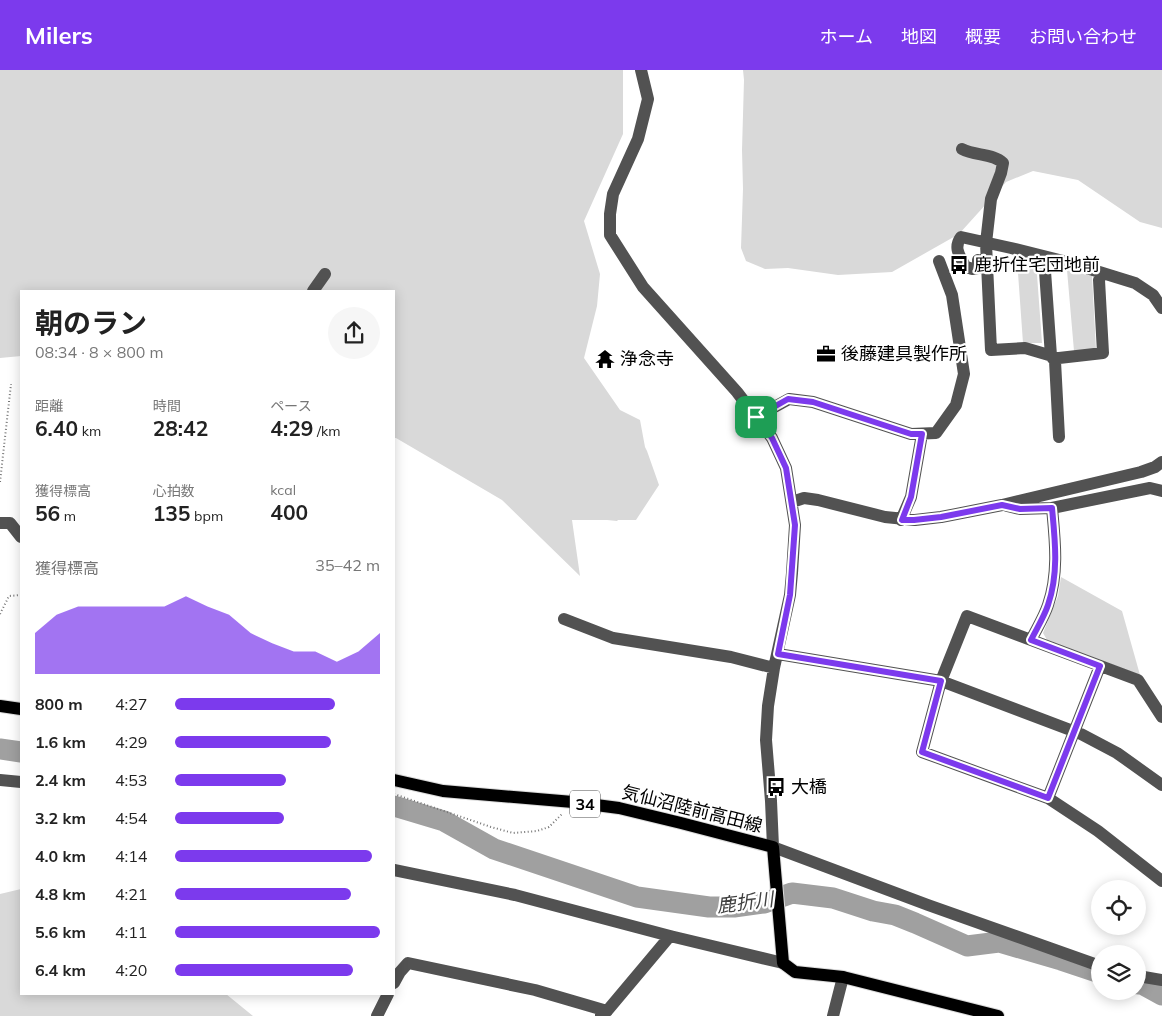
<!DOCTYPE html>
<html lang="ja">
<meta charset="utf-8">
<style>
body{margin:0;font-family:Mulish,"Noto Sans JP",sans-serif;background:#f6f6f6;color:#222;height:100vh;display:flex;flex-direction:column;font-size:19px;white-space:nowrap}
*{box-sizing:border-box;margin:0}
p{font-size:16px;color:#767676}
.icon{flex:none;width:28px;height:28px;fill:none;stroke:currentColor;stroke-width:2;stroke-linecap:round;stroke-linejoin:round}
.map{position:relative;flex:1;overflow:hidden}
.drawer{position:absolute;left:20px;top:220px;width:375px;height:705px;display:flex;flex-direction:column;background:#fff;border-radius:0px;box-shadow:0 2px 12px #0003}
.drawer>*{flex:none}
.buttons{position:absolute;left:1091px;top:810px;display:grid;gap:10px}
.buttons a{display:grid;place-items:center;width:55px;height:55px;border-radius:50%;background:#fff;box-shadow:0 2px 12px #0003;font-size:25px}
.pin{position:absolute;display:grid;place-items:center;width:42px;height:42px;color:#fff;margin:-21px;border-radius:10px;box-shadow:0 2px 8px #0006}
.round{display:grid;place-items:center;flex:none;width:52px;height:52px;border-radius:26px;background:#f6f6f6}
.summary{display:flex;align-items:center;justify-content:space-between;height:85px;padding:0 15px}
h1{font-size:28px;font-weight:700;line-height:38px}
.figures{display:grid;grid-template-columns:repeat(3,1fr);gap:8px;height:85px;padding:5px 15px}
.figures div{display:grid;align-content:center}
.figures b{font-size:21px;font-weight:700}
.figures small{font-size:14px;font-weight:400}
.figures p{font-size:14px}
.chart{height:140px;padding:10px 15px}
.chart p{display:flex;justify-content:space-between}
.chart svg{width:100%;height:90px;margin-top:5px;fill:#7c3aed;opacity:.7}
ul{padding:0 15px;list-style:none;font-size:16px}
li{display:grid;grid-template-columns:80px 60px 1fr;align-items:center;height:38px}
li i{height:12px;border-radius:6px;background:#7c3aed}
header{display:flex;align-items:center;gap:30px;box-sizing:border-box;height:70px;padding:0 25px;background:#7c3aed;color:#fff}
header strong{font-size:24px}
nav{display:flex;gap:28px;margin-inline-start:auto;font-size:18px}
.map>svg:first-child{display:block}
.green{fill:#d9d9d9}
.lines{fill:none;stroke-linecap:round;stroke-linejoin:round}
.river{stroke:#a0a0a0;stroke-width:21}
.major-casing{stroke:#dbdbdb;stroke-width:14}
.path{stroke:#747474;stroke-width:2;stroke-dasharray:1 2.5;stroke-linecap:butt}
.minor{stroke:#525252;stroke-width:12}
.major{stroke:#000;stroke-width:12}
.route-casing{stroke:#fff;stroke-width:10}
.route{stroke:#7c3aed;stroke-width:6}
.labels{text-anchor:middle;stroke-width:4.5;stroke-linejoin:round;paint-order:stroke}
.shield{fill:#fff;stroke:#4c4c4c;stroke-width:1}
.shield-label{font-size:16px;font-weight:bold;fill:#000}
.poi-label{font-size:18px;fill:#000;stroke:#fff;text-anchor:start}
.street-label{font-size:18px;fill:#000;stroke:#fff}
.water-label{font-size:19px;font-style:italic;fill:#414141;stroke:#fff}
</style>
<header>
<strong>Milers</strong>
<nav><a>ホーム</a><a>地図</a><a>概要</a><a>お問い合わせ</a></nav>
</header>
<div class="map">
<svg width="1162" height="946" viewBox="0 0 1162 946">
<rect width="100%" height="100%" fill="#fff"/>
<path class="green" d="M0,0H623V64L584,151L600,204L597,236L584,288L620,340L640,350L645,377L647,381L659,415L636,450H618L617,451L607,450H572L580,506L502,430L396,368H394V221H21V286L0,288Z
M743,0H1162V158L1140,152L1078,110L1033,101L1006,112L959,164L892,202L838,205L788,198L765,199L746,191L741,178L743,119L742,80L744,10Z
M1017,189L1036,191L1042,273H1023Z
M1067,200L1092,206L1096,279L1074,281Z
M1061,507L1122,541L1140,605L1047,570L1043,563L1058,526Z
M21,819V924H226L253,946H0V824Z"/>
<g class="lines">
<path class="river" d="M0,679L21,682
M394,736L444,751L494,779L637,827L709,837H734L764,833L792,823L833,828L873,841L895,845L915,853L967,876L999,872L1061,890L1100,903
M1138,914H1142L1162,925"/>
<g class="major-casing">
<path id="major" d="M0,636L21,639
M394,710L443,721L573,732L619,738L681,753L773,777L783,893L795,902L843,907L998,946"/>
</g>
<path class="path" d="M0,412L11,314
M0,544L9,526L21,525
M394,724L491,757L513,763L537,761L549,757L563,743"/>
<path class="minor" d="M641,0L648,29L638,69L613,124L610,144V165L643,217L737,322L772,368L786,398L795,455L792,503L790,525L774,598L768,636L766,670L771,731L773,777L928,835L1100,896
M962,79C975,86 993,83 1003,93L1001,103L991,129L986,173L991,280L1025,278L1059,288L1103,283L1099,210L1102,203
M1044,187L1051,286L1055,291L1059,367
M987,192L978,190V198L972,199L965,196C960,186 953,178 961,167L1011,178L1067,192L1135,213L1153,225L1162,238
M313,221L325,204
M756,347L789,329L813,332L911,364L936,363L956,335L964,304L952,225L939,191
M792,432L804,428L818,430L885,447L915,450L941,447L1002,435L1141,402L1155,397L1162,392
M1007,436L1020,439L1052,438C1055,470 1059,503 1048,535C1044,547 1037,558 1031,570
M1052,438L1150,418L1162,421
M901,450L911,427L922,364
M0,453H10L21,467
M564,549L613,568L731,587L774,598
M778,584L941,611L1081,664L1117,683L1162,715
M1162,647L1138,610L967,546L941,611L922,682L1048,728L1098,761L1162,811
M0,710L21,712
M1048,728L1100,596
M394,800L515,825L670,866L783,893
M1138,906L1162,910
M394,913L400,902L408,893L535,920L607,941
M601,945L607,941L670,866
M377,946L388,924
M833,946L843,907"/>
<use href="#major" class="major"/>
</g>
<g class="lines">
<g class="route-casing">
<path id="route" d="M788,329L813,332L911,364H922L911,427L902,450H914L941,447L1002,435L1020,439L1052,438C1055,470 1059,503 1048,535C1044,547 1037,558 1031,570L1100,596L1048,728L922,682L941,611L778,584L790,525L795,455L786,398L772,368L756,347Z"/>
</g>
<use href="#route" class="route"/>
</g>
<defs>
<g id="bus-bare" transform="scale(1.5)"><path d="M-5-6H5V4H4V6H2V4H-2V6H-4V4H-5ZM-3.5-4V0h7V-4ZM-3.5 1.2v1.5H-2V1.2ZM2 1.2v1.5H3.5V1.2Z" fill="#000" stroke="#fff" stroke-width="2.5" paint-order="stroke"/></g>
<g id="office-bare" transform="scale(1.5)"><path d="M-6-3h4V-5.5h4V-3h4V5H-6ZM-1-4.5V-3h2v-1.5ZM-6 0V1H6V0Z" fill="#000" stroke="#fff" stroke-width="2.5" paint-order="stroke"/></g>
<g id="temple-bare" transform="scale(1.5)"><path d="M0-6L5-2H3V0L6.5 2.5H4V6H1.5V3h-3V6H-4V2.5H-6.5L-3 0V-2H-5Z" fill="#000" stroke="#fff" stroke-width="2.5" paint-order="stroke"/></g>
</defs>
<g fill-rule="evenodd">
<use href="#bus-bare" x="959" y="195"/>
<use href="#office-bare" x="826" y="284"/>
<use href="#temple-bare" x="605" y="289"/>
<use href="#bus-bare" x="776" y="717"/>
</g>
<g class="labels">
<rect class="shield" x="570" y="720.5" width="30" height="27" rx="4"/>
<g class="shield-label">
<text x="585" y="740">34</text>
</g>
<g class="poi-label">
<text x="974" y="201">鹿折住宅団地前</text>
<text x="841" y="290">後藤建具製作所</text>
<text x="620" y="295">浄念寺</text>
<text x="791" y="723">大橋</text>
</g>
<g class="street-label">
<text transform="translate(692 739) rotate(14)" y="6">気仙沼陸前高田線</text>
</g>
<g class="water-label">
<text transform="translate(745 832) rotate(-7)" y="7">鹿折川</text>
</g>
</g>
</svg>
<div class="buttons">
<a><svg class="icon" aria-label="locate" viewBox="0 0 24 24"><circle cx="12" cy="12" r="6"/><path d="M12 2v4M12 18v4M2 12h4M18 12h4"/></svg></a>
<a><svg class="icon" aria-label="layers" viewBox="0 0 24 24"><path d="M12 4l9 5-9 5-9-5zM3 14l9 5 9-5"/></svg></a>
</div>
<div class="pin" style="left:756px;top:347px;background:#1e9e55"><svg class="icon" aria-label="arrive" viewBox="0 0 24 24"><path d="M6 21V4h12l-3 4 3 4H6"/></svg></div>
<section class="drawer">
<div class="summary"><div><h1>朝のラン</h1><p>08:34 · 8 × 800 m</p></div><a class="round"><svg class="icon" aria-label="share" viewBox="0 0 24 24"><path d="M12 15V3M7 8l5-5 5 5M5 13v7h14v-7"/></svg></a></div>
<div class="figures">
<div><p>距離</p><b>6.40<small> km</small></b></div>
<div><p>時間</p><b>28:42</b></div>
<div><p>ペース</p><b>4:29<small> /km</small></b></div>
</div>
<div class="figures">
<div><p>獲得標高</p><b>56<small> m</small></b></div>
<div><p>心拍数</p><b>135<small> bpm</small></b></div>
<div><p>kcal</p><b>400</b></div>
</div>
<div class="chart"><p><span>獲得標高</span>35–42 m</p>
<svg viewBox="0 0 160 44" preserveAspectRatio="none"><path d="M0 44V24L10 15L20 11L30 11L40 11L50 11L60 11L70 6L80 11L90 15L100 24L110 29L120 33L130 33L140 38L150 33L160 24V44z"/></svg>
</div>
<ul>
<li><b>800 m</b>4:27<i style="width:78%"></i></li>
<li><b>1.6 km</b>4:29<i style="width:76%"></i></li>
<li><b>2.4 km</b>4:53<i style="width:54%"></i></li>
<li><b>3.2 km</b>4:54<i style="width:53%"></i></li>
<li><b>4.0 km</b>4:14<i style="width:96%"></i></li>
<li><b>4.8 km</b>4:21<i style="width:86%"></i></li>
<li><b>5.6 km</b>4:11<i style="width:100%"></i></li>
<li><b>6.4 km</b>4:20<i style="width:87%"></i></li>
</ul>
</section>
</div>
